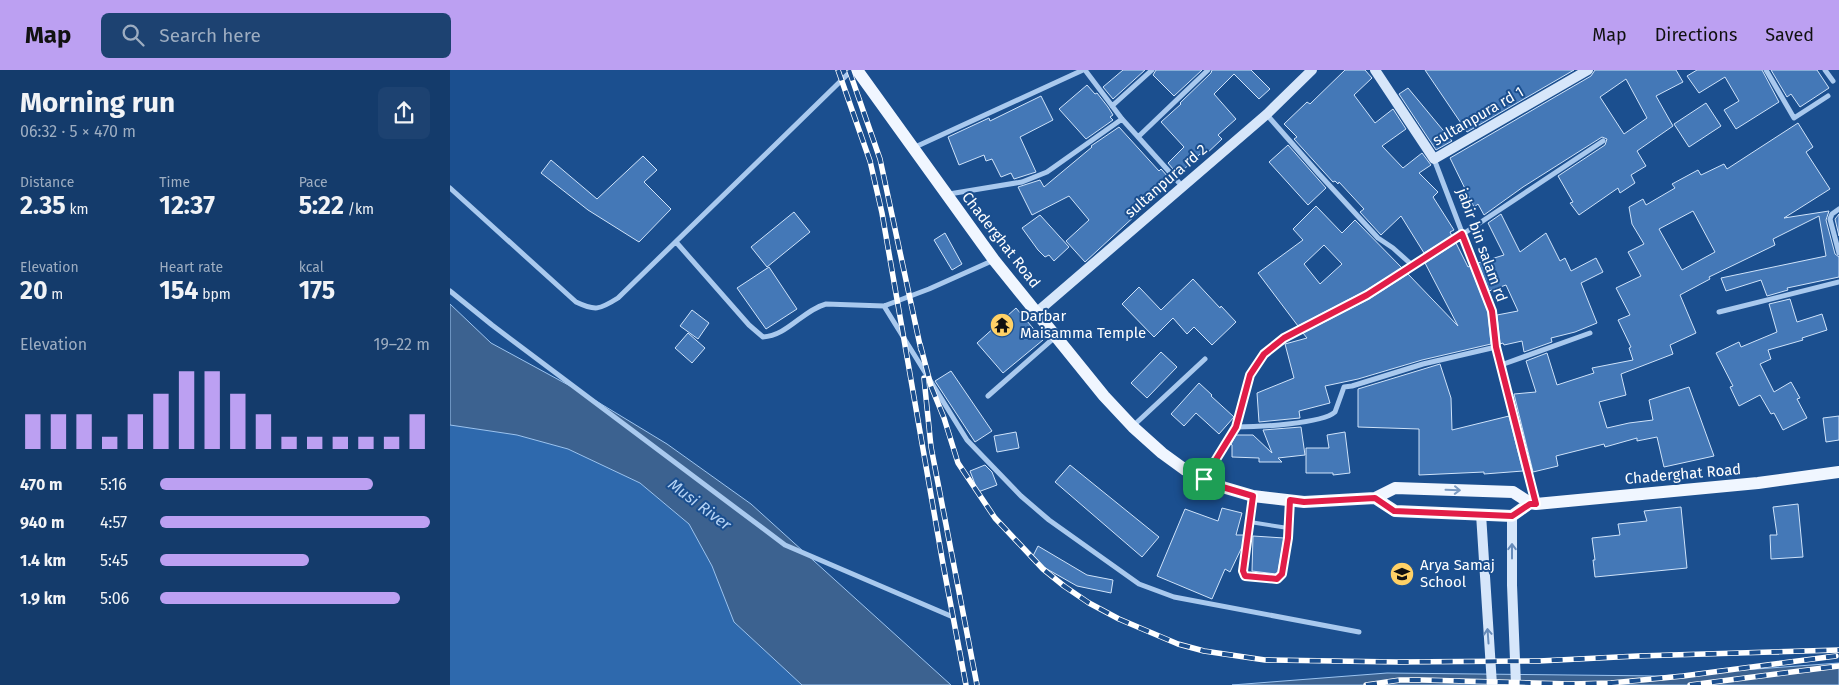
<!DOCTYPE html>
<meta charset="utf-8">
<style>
body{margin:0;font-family:"Fira Sans",sans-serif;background:#1d4271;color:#f1f3f6;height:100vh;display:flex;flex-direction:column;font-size:19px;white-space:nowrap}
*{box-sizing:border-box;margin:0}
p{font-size:16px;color:#9dadc1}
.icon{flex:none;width:28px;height:28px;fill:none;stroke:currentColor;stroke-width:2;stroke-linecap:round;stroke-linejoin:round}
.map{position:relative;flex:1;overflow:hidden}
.drawer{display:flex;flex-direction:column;background:#143b6b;width:450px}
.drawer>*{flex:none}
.pin{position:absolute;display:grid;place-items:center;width:42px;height:42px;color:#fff;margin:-21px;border-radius:10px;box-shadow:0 2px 8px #0006}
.round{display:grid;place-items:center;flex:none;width:52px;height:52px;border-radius:8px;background:#1d4271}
.summary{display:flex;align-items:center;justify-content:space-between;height:85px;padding:0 20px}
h1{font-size:28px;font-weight:700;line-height:38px}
.figures{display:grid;grid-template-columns:repeat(3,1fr);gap:8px;height:85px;padding:5px 20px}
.figures div{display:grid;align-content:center}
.figures b{font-size:25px;font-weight:700}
.figures small{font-size:14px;font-weight:400}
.figures p{font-size:14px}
.chart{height:140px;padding:10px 20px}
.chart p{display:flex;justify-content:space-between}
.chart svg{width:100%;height:90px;margin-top:5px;stroke:#bca0f2;stroke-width:6}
ul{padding:0 20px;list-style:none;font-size:16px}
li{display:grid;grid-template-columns:80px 60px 1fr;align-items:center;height:38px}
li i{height:12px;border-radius:6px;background:#bca0f2}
header{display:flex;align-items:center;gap:30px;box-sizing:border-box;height:70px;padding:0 25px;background:#bca0f2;color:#111}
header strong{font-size:24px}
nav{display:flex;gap:28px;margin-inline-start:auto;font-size:18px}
.search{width:350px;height:45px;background:#1d4271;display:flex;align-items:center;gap:12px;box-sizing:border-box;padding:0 18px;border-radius:8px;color:#9dadc1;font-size:19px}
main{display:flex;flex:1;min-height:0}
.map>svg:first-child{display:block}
.green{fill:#2e69ad}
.water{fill:#3c6290;stroke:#9cc4f0}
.building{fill:#4478b7;stroke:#cfe3fa;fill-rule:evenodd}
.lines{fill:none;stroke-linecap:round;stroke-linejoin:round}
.lane{stroke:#a9c9ee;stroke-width:4}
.street{stroke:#a9c9ee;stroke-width:5}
.secondary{stroke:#d6e6fa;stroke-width:10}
.primary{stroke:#f0f6ff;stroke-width:12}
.rail-casing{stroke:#fff;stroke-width:5.5}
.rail{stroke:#1b4f8f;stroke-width:4;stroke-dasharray:11;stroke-linecap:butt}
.oneway{stroke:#7b9ac1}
.oneway2{stroke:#668bba}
.route-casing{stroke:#fff;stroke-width:10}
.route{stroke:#e11d48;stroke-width:6}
.labels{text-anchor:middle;stroke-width:4;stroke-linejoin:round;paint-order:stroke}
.street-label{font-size:15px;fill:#fff;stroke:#1b4f8f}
.poi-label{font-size:15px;fill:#fff;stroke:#1b4f8f;text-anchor:start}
.water-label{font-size:16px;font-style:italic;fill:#b5d3f5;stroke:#1b4f8f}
</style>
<header>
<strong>Map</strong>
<div class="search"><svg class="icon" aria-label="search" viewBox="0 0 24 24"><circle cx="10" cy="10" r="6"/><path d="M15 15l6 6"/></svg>Search here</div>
<nav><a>Map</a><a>Directions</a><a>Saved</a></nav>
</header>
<main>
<section class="drawer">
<div class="summary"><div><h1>Morning run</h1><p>06:32 · 5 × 470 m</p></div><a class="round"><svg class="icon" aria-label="share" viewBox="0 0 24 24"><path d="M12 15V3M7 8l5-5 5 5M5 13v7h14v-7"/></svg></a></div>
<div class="figures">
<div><p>Distance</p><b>2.35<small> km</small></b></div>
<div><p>Time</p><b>12:37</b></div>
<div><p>Pace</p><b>5:22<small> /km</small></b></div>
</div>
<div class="figures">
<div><p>Elevation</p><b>20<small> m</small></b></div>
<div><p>Heart rate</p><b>154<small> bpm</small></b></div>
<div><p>kcal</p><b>175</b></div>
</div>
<div class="chart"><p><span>Elevation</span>19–22 m</p>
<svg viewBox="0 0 160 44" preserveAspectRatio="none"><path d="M5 44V27M15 44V27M25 44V27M35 44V38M45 44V27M55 44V17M65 44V6M75 44V6M85 44V17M95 44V27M105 44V38M115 44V38M125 44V38M135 44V38M145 44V38M155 44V27"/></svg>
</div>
<ul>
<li><b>470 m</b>5:16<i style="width:79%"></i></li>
<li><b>940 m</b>4:57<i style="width:100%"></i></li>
<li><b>1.4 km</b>5:45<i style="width:55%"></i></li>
<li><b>1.9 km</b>5:06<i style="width:89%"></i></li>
</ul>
</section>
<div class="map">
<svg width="1389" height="615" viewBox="0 0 1389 615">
<rect width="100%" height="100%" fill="#1b4f8f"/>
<path class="green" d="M0,355L67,365L118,379L190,413L239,454L262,496L284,552L352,615H0Z"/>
<path class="water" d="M0,234L41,273L133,323L217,374L301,434L501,615H352L284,552L262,496L239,454L190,413L118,379L67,365L0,355Z
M1389,593V615H782L937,603L1210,606Z"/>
<path class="building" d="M673,0H695L663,29L653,17Z
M706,0H752L724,26L703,5Z
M762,0H801L820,19L809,29L784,4L764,24L786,49L768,65L772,69L753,87L750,84L728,105L718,93L734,77L711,52L731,34L730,33L761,3Z
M895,0H915L922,8L904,25L925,53L943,39L956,59L932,76L953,98L972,83L981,95L969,103L988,122L983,127L1004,160L1000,162L1002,166L974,183L951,146L931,165L910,142L914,139L889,112L888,114L885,111L883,112L844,69L847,67L834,54L857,32L860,34Z
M975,0H1124L1017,62Z
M1145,0H1226L1233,12L1206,26L1223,56L1187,81L1196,96L1181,105L1185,113L1170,123L1168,118L1129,145L1120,133L1123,132L1108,106L1155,75L1157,69L1152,67L1073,117L1034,145L1028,134L1024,137L1000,88L1141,6ZM1176,9L1197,48L1174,64L1150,27Z
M1247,0H1312L1329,32L1286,59L1274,40L1289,31L1275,7L1249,23L1237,6Z
M1321,0H1367L1379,18L1350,37L1341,24L1337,27Z
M637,15L645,24L647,23L658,37L663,45L660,47L663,50L636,69L609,39Z
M958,18L1002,71L986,80L949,24Z
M591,26L603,50L570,67L586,102L564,109L561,103L551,107L542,89L536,91L534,85L509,95L498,67L539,48L540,51Z
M1256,33L1271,56L1239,77L1224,54Z
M1348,53L1363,77L1356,82L1380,119L1334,148L1379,141L1376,150L1385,184L1389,187V207L1337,218L1338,220L1317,226L1311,210L1276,221L1271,208L1376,186L1369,146L1323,169L1325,175L1259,207L1260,209L1230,225L1246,263L1220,275L1223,284L1171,304L1176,325L1149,332L1157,358L1179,353L1203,350L1199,330L1239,317L1264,386L1214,397L1207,367L1187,371V368L1155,377L1154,374L1106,386L1108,396L1083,402L1064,324L1086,322L1076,291L1097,283L1107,315L1144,303L1142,298L1183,290L1179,278L1181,277L1168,250L1180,245L1166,218L1191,206L1178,182L1194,174L1182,154L1179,137L1193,129L1196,135L1225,118L1222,114L1248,100L1251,105L1274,94L1277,99ZM1243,141L1265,182L1232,200L1209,159Z
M669,57L709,101L711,99L720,109L699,130L701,131L635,192L616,171L639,150L619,126L582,145L568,117L590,110L594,117L642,77L641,76Z
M838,75L876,118L858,135L819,92Z
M193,86L207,100L194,112L221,139L189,172L138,140L91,103L101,90L147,129Z
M866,136L892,163L905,150L952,198L915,221L848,256L808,203L853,170L843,159ZM874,175L892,194L870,214L854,194Z
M344,142L360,162L317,197L301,177Z
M1051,144L1070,182L1096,163L1110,191L1115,188L1121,201L1146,188L1153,202L1131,213L1147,253L1125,262L1101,268L1102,272L1074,282L1072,271L1054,275L1053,273L1050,274L1047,245L1068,241L1056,215L1039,221L1028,193L1054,185L1038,153Z
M1389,144V166L1385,149Z
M590,145L619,177L604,191L599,185L595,187L588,180L572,158Z
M495,163L512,194L502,200L484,170Z
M1006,173L1018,197L1020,196L1038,242L1041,274L972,290L908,309L875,316L880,333L849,341L850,348L809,352L807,323L844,308L835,274L857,268L853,263L919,229L958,204L1008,256L975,193Z
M319,197L347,239L316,259L287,218Z
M743,209L770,238L771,236L786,252L762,275L744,257L737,264L723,248L704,267L672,234L689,217L711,240Z
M1340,229L1347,252L1372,244L1377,260L1352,268L1353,270L1318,280L1321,289L1310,294L1324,322L1341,312L1350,328L1347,329L1357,348L1333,360L1324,343L1321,344L1310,325L1289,336L1280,317L1283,316L1266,283L1289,272L1291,277L1327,262L1319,234Z
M566,238L593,270L553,303L527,273Z
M242,240L259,253L248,269L230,256Z
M238,263L255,278L242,293L225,278Z
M711,282L727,297L697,328L681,313Z
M990,294L1001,328L1002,360L1059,346L1073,401L1034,404V402L969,405V359L908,357V319Z
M501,301L542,361L525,372L485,311Z
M749,313L762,325L761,326L784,347L769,364L746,343L734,356L721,344Z
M1389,346V370L1376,372L1373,348Z
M851,357L855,385L828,388L832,392H809V388L782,387V375L781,374L786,365H803L822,383L813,360Z
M566,362L569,378L547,382L544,366Z
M895,362L900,403L883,405V403H856V378H879L877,365Z
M535,395L542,402L547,415L528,422L520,401Z
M620,395L709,467L692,487L605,412Z
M1348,434L1353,487L1321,489L1320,465H1327L1323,437Z
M1231,437L1237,498L1145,507L1143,490H1145L1142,468L1170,465L1168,454L1197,451L1194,441Z
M772,438L792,443L786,465H794L792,477L780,502L775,499L762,529L707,506L735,439L768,451Z
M803,466L834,468L828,502L826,504L802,501Z
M588,476L637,505L663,510L661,523L627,516L581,490Z"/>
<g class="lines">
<path class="lane" d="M803,428L793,501L795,506L827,509L832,504L838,468L840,432
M800,452L838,458"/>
<path class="street" d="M635,0L672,49L732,116
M1316,0L1344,48L1378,26
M1375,0L1383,11
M662,36L702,0
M817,45L869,104L928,168L943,178L962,195
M688,67L758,0
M463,78L633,0
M984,89L1042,241L1046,277L1086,433
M0,118L126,232C145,241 149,240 168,228L402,0
M499,124L572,112L597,102L672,49
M1389,139L1382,144L1380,149L1389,183
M226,172L299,255L313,267C337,266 353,240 376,234L434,236L479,219L544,190
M0,221L42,255L335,475L503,547
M434,236L517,370L571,426L599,450L689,514L724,527L909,562
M1269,242L1389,212
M1051,295L1140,263
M538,326L605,267
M683,356L755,289
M786,357C806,357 872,354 885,342L894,317L902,316L973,294L1046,277
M755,408L786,357L800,305L815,284L834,268L917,225L1013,164L1153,71"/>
<path class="secondary" d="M925,0L984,89L1138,0
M587,242L817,44L862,0
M1031,444L1042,615
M1062,446V515L1066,615"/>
<path class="primary" d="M407,0L544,190L654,326L683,357L712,383L734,399L769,416L803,426L854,432L925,428L945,418L1063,422L1080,433L1086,434L1308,413L1389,402
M925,428L945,441L1062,446L1080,433"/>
<g class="rail-casing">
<path id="rail" d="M388,0L420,91L432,143L493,494L516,615
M399,0L430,89L471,280
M470,274L481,316L494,348L508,393L545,448L593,499L614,516L639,533L669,549L728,574L754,581L815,590L947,592L1089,591L1188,586L1389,580
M474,308L481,377L527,615
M916,615L950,610H972L1121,614L1161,613L1233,606L1386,586
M1240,615L1389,596"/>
</g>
<use href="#rail" class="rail"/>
</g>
<defs><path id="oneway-shaft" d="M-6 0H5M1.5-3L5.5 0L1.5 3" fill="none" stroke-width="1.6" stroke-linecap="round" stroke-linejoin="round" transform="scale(1.25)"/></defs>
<use class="oneway" href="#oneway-shaft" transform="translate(1003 420) rotate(2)"/>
<g class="oneway2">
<use href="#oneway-shaft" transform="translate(1062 481) rotate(-90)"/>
<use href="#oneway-shaft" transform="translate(1038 566) rotate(-94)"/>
</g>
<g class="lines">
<g class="route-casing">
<path id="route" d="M1012,164L1042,241L1046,277L1086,434H1080L1062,446L944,441L925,428L854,432L840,430L838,468L832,504L827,509L795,506L793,501L803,426L769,416L754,409L786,357L800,305L814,284L834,268L917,225Z"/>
</g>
<use href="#route" class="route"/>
</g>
<defs>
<g id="temple-disc" transform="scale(1.25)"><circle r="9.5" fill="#ffd166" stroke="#1b4f8f"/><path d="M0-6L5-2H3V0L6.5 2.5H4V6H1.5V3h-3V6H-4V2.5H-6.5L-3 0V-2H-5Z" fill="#111"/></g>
<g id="school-disc" transform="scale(1.25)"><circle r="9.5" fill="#ffd166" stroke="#1b4f8f"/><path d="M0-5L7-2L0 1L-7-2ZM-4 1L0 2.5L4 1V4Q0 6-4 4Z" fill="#111"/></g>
</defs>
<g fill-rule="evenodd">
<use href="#temple-disc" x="552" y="255"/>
<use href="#school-disc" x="952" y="504"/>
</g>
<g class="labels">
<g class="street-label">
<text transform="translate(1028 46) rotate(-30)" y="5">sultanpura rd 1</text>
<text transform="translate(716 111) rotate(-41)" y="5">sultanpura rd 2</text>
<text transform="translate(551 170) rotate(52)" y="5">Chaderghat Road</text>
<text transform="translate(1032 175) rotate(70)" y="5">jabir bin salam rd</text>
<text transform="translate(1233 404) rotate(-5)" y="5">Chaderghat Road</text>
</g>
<g class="poi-label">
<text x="570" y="251">Darbar<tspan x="570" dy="17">Maisamma Temple</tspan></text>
<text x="970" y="500">Arya Samaj<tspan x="970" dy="17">School</tspan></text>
</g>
<g class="water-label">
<text transform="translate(250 434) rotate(37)" y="6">Musi River</text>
</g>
</g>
</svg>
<div class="pin" style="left:754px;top:409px;background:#1e9e55"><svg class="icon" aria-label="arrive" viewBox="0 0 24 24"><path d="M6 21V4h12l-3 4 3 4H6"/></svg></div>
</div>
</main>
